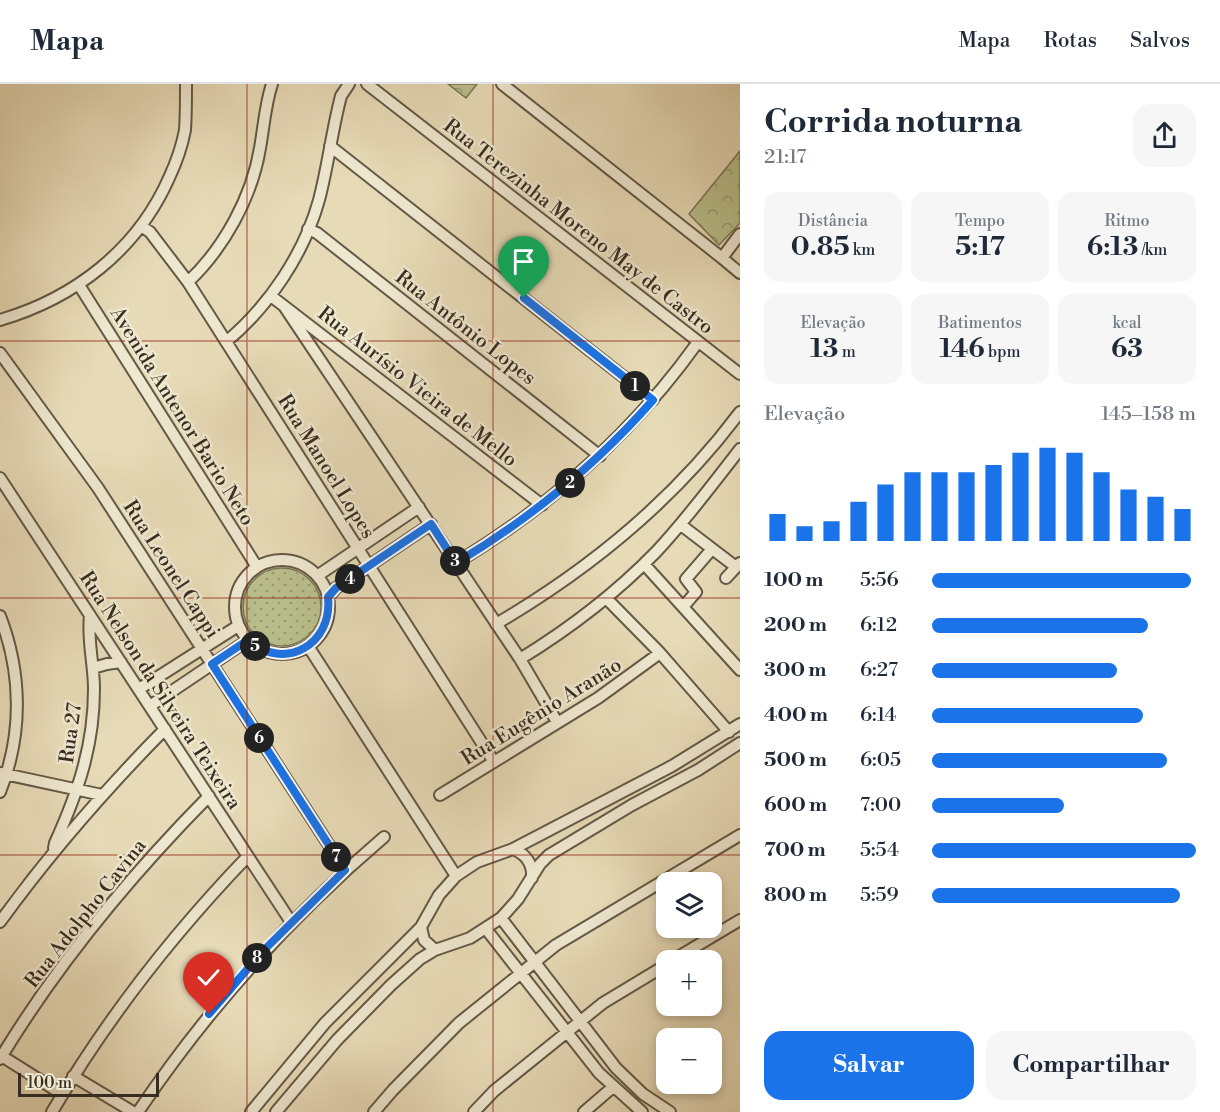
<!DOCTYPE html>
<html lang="pt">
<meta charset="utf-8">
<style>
body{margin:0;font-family:"Libre Bodoni",serif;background:#f6f6f7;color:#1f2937;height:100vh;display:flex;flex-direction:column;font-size:22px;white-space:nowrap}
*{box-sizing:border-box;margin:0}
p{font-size:20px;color:#747a83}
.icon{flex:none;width:33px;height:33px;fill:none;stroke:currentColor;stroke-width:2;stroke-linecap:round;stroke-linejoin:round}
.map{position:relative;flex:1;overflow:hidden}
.details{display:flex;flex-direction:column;background:#fff;width:480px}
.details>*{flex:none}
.fabs{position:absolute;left:656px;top:788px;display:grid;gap:12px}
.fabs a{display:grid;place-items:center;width:66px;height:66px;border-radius:12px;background:#fff;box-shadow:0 3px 9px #0003;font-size:30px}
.scale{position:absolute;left:18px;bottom:15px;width:141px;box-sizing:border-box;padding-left:6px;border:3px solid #382d20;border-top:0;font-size:16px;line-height:21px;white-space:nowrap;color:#382d20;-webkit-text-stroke:4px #efe8d0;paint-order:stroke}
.pin{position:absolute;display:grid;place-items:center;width:51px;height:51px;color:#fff;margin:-62px -26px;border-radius:50% 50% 50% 0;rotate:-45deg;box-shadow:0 0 6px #0007}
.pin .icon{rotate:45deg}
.km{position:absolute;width:30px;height:30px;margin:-15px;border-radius:50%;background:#222;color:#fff;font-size:16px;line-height:30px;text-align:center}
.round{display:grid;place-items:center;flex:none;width:63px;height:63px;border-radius:18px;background:#f6f6f7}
.headline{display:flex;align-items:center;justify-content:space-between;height:102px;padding:0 24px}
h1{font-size:33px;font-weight:700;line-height:45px}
.metrics{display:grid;grid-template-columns:repeat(3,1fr);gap:9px;height:102px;padding:6px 24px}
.metrics div{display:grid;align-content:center;border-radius:15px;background:#f6f6f7;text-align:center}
.metrics b{font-size:26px;font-weight:700}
.metrics small{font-size:16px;font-weight:400}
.metrics p{font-size:16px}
.chart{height:168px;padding:12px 24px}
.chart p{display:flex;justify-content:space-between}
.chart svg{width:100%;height:108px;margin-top:6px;stroke:#1a73e8;stroke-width:6}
.primary-button{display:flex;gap:12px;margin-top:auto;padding:12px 24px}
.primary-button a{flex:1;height:69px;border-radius:18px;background:#1a73e8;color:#fff;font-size:24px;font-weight:700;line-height:69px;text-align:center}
.primary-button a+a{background:#f6f6f7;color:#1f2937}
ul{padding:0 24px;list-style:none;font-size:20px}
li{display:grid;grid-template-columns:96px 72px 1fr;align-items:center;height:45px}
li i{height:15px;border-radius:8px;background:#1a73e8}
header{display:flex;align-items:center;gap:36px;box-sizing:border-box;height:84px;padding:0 30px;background:#fff;border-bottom:2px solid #e0e1e3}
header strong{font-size:28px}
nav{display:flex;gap:33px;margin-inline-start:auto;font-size:21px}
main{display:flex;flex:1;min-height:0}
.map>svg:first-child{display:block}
.grass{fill:url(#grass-dots);stroke:#787656;stroke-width:1.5}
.park{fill:url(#park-crowns);stroke:#787656;stroke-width:1.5}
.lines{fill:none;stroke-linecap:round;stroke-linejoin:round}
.minor-casing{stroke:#645846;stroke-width:14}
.minor{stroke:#efe8d0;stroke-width:10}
.route-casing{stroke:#fff;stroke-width:12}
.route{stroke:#1a73e8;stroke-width:8}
.grid{fill:none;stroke:#8f2418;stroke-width:1.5;stroke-opacity:0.55}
.labels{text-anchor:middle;stroke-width:5;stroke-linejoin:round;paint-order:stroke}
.street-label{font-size:20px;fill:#382d20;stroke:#efe8d0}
</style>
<header>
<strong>Mapa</strong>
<nav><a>Mapa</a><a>Rotas</a><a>Salvos</a></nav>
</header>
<main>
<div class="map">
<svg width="740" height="1028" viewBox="0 0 740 1028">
<defs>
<pattern id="grass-dots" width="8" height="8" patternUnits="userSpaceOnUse" patternTransform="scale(1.5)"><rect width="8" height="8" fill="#b9bf8c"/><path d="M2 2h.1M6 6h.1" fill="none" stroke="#979c72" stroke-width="1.8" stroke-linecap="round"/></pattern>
<pattern id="park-crowns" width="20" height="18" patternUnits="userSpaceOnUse" patternTransform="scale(1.5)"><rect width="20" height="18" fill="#b9bf8c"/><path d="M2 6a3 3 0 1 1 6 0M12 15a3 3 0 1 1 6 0" fill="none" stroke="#979c72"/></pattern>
</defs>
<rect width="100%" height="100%" fill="#e7dbb7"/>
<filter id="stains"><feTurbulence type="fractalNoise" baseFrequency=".00333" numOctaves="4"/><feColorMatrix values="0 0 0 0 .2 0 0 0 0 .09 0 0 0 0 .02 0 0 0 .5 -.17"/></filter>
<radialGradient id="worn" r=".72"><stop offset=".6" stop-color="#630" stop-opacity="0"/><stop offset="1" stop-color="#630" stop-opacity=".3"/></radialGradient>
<path class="grass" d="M243 523a39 39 0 1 1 78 0a39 39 0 1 1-78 0Z"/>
<path class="park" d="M448,0H477L466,14Z
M740,67V139L719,161L689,130Z"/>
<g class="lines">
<g class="minor-casing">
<path id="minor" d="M367,0L740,290
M502,0L722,174L740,150
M330,62L653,316
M141,142L150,148L188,198L494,678
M308,145L317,149L600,372
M722,174L740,189
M188,198C224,164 252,113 260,64C264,42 265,21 272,0
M79,201L257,483
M271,212L542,421
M284,222L520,575L557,638
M0,236C75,214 137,166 169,94C176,79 182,62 185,46C186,31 186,15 186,0
M226,258C269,222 304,170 319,116C328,82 332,46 341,12L349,0
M0,269L98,404L345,786
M0,394L291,838
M685,444L736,483
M235 523a47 47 0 1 1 94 0a47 47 0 1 1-94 0Z
M456,479C552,421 633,349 698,258
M644,480L740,586
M317,492L419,423
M726,494L740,479
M328,513L336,504L431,440
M606,514L660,569L729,648
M683,523L696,508L686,495L712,465
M0,532C22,589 23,650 0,708
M496,540C590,485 675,415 740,328
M308,562L456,792
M520,575C569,545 615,510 656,468C686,436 713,400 740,365
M93,584L107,580L121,578
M139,605L238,542
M150,622L248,556
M0,689L102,711
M440,711L598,614L660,569
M54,764L55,759C78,708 94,662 94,605C94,580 87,556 90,531
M513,765C526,770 533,780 532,794
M501,834L616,984L643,1010L670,1028
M0,838C50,769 105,706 165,645
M421,843L424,856L435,866
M486,845L599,989L642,1028
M673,876L740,836
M0,971L62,1010
M0,975C58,879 130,792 209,712
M73,992L133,1028
M52,1028C107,934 173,850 248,772
M138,1028C208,924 289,834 384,753
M251,1028L325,939L421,843L439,811L456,792L477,778L513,765L672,682L740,640
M276,1028L337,956L391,901L420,875L435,866L470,854L501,834L518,815L540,780L549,771L632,721L698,686L740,659
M374,1028L393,1006L459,939L556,861L740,751
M474,1028L494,1007L603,919L666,881
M584,1028L613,1003"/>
</g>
<use href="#minor" class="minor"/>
</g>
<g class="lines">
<g class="route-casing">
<path id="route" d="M209,930L262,868L345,786L212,580L248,556C284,588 333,561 328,513L336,504L431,440L456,479C531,434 596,381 653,316L524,214"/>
</g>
<use href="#route" class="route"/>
</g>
<path class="grid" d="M247,0V1028M493,0V1028M0,257H740M0,514H740M0,771H740"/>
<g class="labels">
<g class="street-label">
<text transform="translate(579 142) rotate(38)" y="7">Rua Terezinha Moreno May de Castro</text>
<text transform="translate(466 243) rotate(38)" y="7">Rua Antônio Lopes</text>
<text transform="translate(418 302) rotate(38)" y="7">Rua Aurísio Vieira de Mello</text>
<text transform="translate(183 332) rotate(58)" y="7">Avenida Antenor Bario Neto</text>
<text transform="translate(327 382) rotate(58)" y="7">Rua Manoel Lopes</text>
<text transform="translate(172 485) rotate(57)" y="7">Rua Leonel Cappi</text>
<text transform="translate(161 606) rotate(57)" y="7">Rua Nelson da Silveira Teixeira</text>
<text transform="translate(541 627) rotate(-32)" y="7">Rua Eugênio Aranão</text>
<text transform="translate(70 649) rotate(-82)" y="7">Rua 27</text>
<text transform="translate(85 829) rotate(-52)" y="7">Rua Adolpho Cavina</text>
</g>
</g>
<rect width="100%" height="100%" filter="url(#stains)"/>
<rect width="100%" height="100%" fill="url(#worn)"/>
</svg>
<div class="fabs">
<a><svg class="icon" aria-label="layers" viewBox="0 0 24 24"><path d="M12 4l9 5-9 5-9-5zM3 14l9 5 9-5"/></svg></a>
<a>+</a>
<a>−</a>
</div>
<div class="scale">100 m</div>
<div class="pin" style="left:524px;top:214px;background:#1e9e55"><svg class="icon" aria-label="arrive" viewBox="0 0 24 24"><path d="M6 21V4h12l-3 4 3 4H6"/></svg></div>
<div class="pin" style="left:209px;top:930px;background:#d93025"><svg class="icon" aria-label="check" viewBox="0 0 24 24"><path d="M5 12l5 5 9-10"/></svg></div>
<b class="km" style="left:635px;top:302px">1</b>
<b class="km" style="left:570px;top:399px">2</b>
<b class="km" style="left:455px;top:477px">3</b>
<b class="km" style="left:350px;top:495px">4</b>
<b class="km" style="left:255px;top:562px">5</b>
<b class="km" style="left:259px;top:654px">6</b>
<b class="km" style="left:336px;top:773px">7</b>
<b class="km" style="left:257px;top:874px">8</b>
</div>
<section class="details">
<div class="headline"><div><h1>Corrida noturna</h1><p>21:17</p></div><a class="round"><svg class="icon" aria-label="share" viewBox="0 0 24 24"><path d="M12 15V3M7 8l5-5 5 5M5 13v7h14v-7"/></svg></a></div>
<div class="metrics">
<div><p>Distância</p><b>0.85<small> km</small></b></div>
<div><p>Tempo</p><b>5:17</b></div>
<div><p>Ritmo</p><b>6:13<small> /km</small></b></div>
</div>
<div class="metrics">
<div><p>Elevação</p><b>13<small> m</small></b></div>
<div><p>Batimentos</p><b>146<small> bpm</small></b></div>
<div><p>kcal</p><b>63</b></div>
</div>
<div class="chart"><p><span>Elevação</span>145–158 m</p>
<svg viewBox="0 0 160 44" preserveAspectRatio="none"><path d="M5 44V33M15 44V38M25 44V36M35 44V28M45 44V21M55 44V16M65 44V16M75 44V16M85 44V13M95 44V8M105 44V6M115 44V8M125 44V16M135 44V23M145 44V26M155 44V31"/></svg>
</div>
<ul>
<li><b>100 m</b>5:56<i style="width:98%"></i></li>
<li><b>200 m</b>6:12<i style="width:82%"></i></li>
<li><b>300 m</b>6:27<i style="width:70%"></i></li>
<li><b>400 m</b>6:14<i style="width:80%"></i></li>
<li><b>500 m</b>6:05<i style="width:89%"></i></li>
<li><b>600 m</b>7:00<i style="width:50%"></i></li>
<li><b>700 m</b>5:54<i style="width:100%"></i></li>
<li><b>800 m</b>5:59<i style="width:94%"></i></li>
</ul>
<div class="primary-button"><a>Salvar</a><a>Compartilhar</a></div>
</section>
</main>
